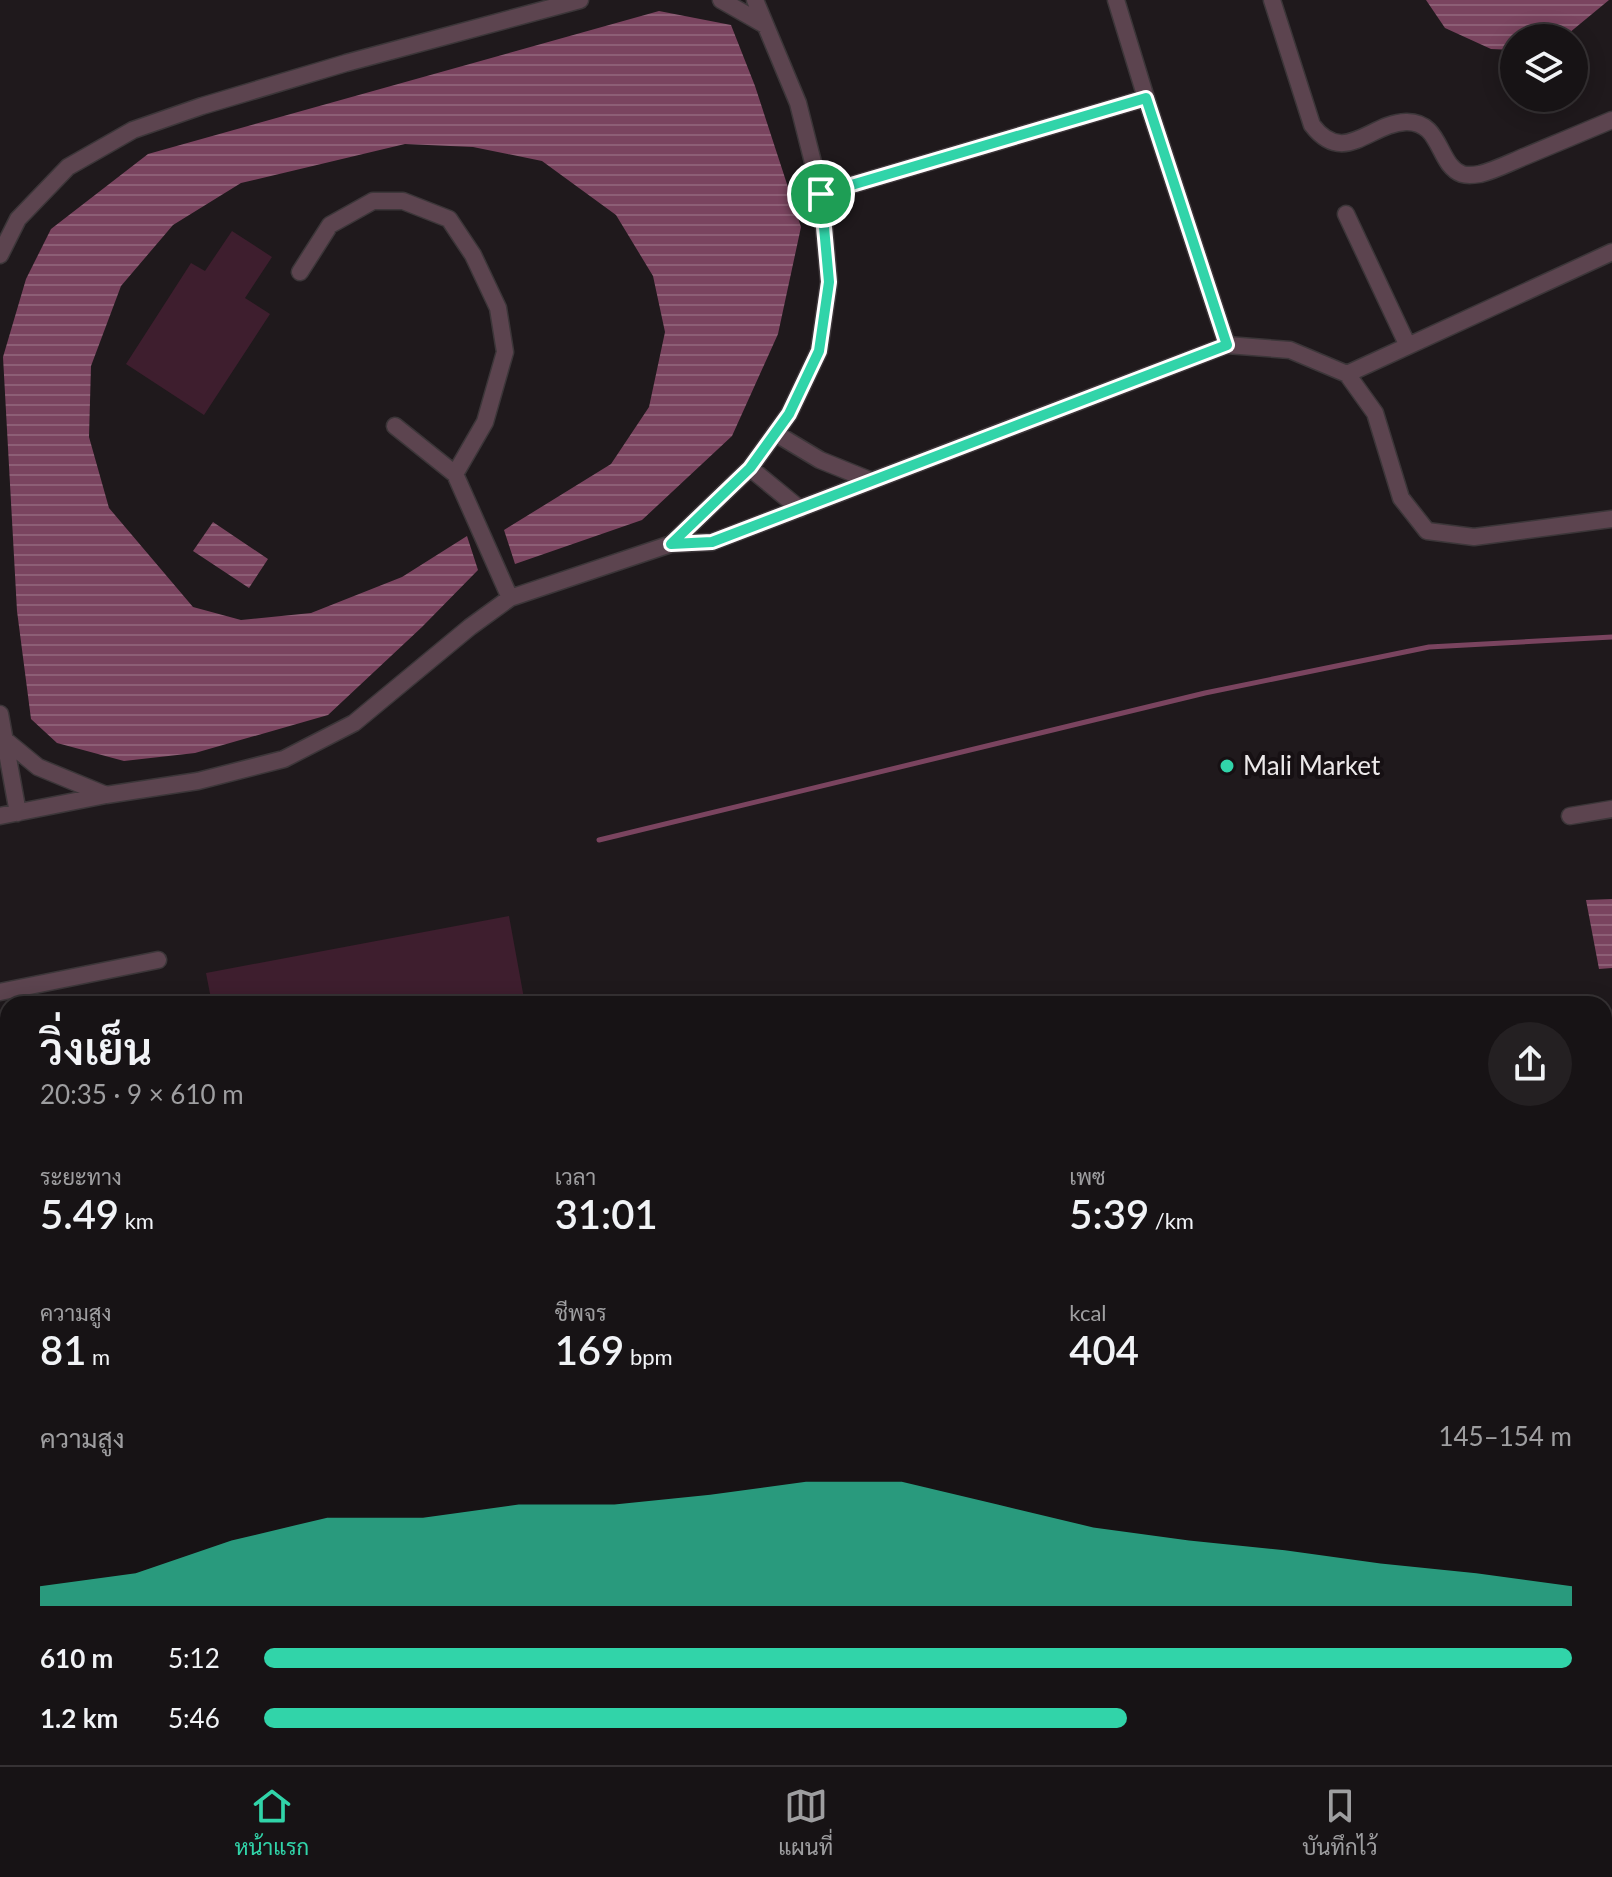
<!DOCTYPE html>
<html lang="th">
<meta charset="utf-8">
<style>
body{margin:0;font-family:Lato,Sarabun,sans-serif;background:#242022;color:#f1f3f6;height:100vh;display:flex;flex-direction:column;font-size:30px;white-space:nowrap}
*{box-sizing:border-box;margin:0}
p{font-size:26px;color:#9e9ea0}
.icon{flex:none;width:44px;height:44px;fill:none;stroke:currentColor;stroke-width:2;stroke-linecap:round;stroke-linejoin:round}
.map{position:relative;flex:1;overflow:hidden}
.details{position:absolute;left:0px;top:996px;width:1612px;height:770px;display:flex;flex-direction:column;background:#171315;border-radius:24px 24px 0 0;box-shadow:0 4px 20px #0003,0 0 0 2px #363234}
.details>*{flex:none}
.controls{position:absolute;left:1500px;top:24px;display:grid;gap:16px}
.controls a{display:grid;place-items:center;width:88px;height:88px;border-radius:50%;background:#171315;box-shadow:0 4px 20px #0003,0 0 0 2px #363234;font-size:40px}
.pin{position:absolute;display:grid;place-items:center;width:68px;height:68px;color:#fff;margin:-34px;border:4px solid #fff;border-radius:50%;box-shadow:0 2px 8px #0007}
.round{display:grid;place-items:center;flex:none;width:84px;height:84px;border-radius:42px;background:#242022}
.overview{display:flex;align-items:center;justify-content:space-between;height:136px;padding:0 40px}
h1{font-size:44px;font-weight:600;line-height:60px}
.stats{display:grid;grid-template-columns:repeat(3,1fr);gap:12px;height:136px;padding:8px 40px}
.stats div{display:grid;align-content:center}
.stats b{font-size:40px;font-weight:600}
.stats small{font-size:22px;font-weight:400}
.stats p{font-size:22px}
.chart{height:224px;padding:16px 40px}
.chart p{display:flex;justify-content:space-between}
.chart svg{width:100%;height:144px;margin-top:8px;fill:#31d4a9;opacity:.7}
ul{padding:0 40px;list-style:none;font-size:26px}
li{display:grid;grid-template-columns:128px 96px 1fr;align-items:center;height:60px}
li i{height:20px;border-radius:10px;background:#31d4a9}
.tabs{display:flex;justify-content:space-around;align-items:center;height:112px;border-top:2px solid #363234;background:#171315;font-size:22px;color:#9e9ea0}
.tabs a{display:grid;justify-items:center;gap:4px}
.tabs .current{color:#31d4a9}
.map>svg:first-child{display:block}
.grass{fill:#3e1e2e}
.water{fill:url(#water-rules)}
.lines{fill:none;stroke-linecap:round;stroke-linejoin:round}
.stream{stroke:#7a445f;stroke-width:5}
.minor-casing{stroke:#3c3639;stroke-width:19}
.major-casing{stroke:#3c3639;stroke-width:25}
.minor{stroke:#5c444f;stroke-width:16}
.major{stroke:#9d6b82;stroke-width:22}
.route-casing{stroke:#fff;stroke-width:16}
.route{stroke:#31d4a9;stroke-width:10}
.poi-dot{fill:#31d4a9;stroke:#161013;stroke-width:3}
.labels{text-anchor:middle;stroke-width:8;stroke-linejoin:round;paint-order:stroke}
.poi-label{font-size:26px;fill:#ece9ea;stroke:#161013;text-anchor:start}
</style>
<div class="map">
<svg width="1612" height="1765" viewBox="0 0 1612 1765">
<defs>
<pattern id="water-rules" width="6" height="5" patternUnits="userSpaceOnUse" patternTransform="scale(2)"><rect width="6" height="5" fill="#7a445f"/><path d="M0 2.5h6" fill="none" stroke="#8d5f76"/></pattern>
</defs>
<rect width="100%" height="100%" fill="#1f191c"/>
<path class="grass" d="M232,231L272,257L245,298L270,314L204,415L126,364L191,263L205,271Z
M509,916L525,1004H212L206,973Z
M23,1758H1420L1419,1765H24Z"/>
<path class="water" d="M1426,0H1609L1563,38H1514V50L1491,49L1445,28Z
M659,11L731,25L755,86L801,227L778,334L732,436L642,520L515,564L504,530L611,464L649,407L665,332L653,276L616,215L542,161L473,147L405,144L241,183L173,225L121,286L91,366L89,437L109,508L193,607L241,620L311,613L402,577L467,536L478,570L422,627L328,715L195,753L124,761L57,743L31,719L17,611L3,357L26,279L51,229L148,154Z
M213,522L268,559L249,588L193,551Z
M1612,899V968L1599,969L1586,900Z"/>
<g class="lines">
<path class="stream" d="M599,840L1205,693L1429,647L1612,637
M1604,1292L1612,1291
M0,1595L8,1593
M0,1688L8,1731
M13,1758L14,1765"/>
<g class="minor-casing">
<path id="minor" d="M721,0L765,25
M1116,0L1146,98L1227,345L1290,350L1347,374L1375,413L1401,498L1427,531L1474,537L1612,519
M1272,0L1312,125C1344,167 1370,123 1406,122C1442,121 1437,165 1462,174C1468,176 1474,175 1480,174C1496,170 1511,162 1526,156C1555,144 1583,132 1612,120
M821,194L1146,98
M1346,214L1408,346
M0,255L18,219L68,167L133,130L202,106L346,63L580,0
M300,272L330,225L373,201H403L449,219L473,255L498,308L505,352L485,422L455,474
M1347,374L1612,252
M395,426L455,474L510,598
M775,433L820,460L872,481
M750,468L800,509
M671,544L712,542L1227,345
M0,714L18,813
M4,739L38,767L106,795
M0,816L106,795L198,781L284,759L354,723L470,627L510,598L671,544L750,468L789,414L819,351L829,282L821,194L798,103L755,0
M1570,816L1612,809
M0,992L158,960
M1604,1075L1612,1073
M0,1091L8,1089
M0,1187L8,1185
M0,1284L8,1331
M0,1437L8,1436
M0,1451L8,1500"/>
</g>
<g class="major-casing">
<path id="major" d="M1604,1233L1612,1232
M1604,1263L1612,1262
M0,1518L8,1517
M0,1544L8,1543"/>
</g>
<use href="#minor" class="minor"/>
<use href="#major" class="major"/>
</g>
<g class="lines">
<g class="route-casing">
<path id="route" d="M1146,98L1227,345L712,542L671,544L750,468L789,414L819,351L829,282L821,194Z"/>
</g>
<use href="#route" class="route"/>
</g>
<circle class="poi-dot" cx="1227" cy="766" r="8"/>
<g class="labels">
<g class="poi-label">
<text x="1243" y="775">Mali Market</text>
</g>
</g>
</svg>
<div class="controls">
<a><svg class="icon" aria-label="layers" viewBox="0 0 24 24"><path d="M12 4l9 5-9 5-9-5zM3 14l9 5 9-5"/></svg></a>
</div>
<div class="pin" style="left:821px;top:194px;background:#1e9e55"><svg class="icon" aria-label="arrive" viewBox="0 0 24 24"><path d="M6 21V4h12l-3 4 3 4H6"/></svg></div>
<section class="details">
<div class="overview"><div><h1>วิ่งเย็น</h1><p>20:35 · 9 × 610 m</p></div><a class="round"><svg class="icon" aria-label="share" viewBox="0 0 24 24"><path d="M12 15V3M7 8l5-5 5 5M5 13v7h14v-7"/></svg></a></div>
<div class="stats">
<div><p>ระยะทาง</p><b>5.49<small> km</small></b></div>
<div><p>เวลา</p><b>31:01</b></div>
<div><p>เพซ</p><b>5:39<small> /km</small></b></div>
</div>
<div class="stats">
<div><p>ความสูง</p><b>81<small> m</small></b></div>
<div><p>ชีพจร</p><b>169<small> bpm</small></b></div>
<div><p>kcal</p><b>404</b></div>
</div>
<div class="chart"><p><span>ความสูง</span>145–154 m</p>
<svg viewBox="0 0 160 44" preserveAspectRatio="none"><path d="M0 44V38L10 34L20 24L30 17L40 17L50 13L60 13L70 10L80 6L90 6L100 13L110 20L120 24L130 27L140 31L150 34L160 38V44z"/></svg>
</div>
<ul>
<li><b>610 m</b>5:12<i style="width:100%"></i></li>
<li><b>1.2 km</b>5:46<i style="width:66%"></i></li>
</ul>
</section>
</div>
<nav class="tabs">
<a class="current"><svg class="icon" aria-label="home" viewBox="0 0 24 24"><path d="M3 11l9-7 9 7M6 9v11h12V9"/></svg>หน้าแรก</a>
<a><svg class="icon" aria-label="map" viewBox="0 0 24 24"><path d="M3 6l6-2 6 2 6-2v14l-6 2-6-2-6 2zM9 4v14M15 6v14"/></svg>แผนที่</a>
<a><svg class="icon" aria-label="saved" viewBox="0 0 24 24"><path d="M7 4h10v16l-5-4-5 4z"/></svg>บันทึกไว้</a>
</nav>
